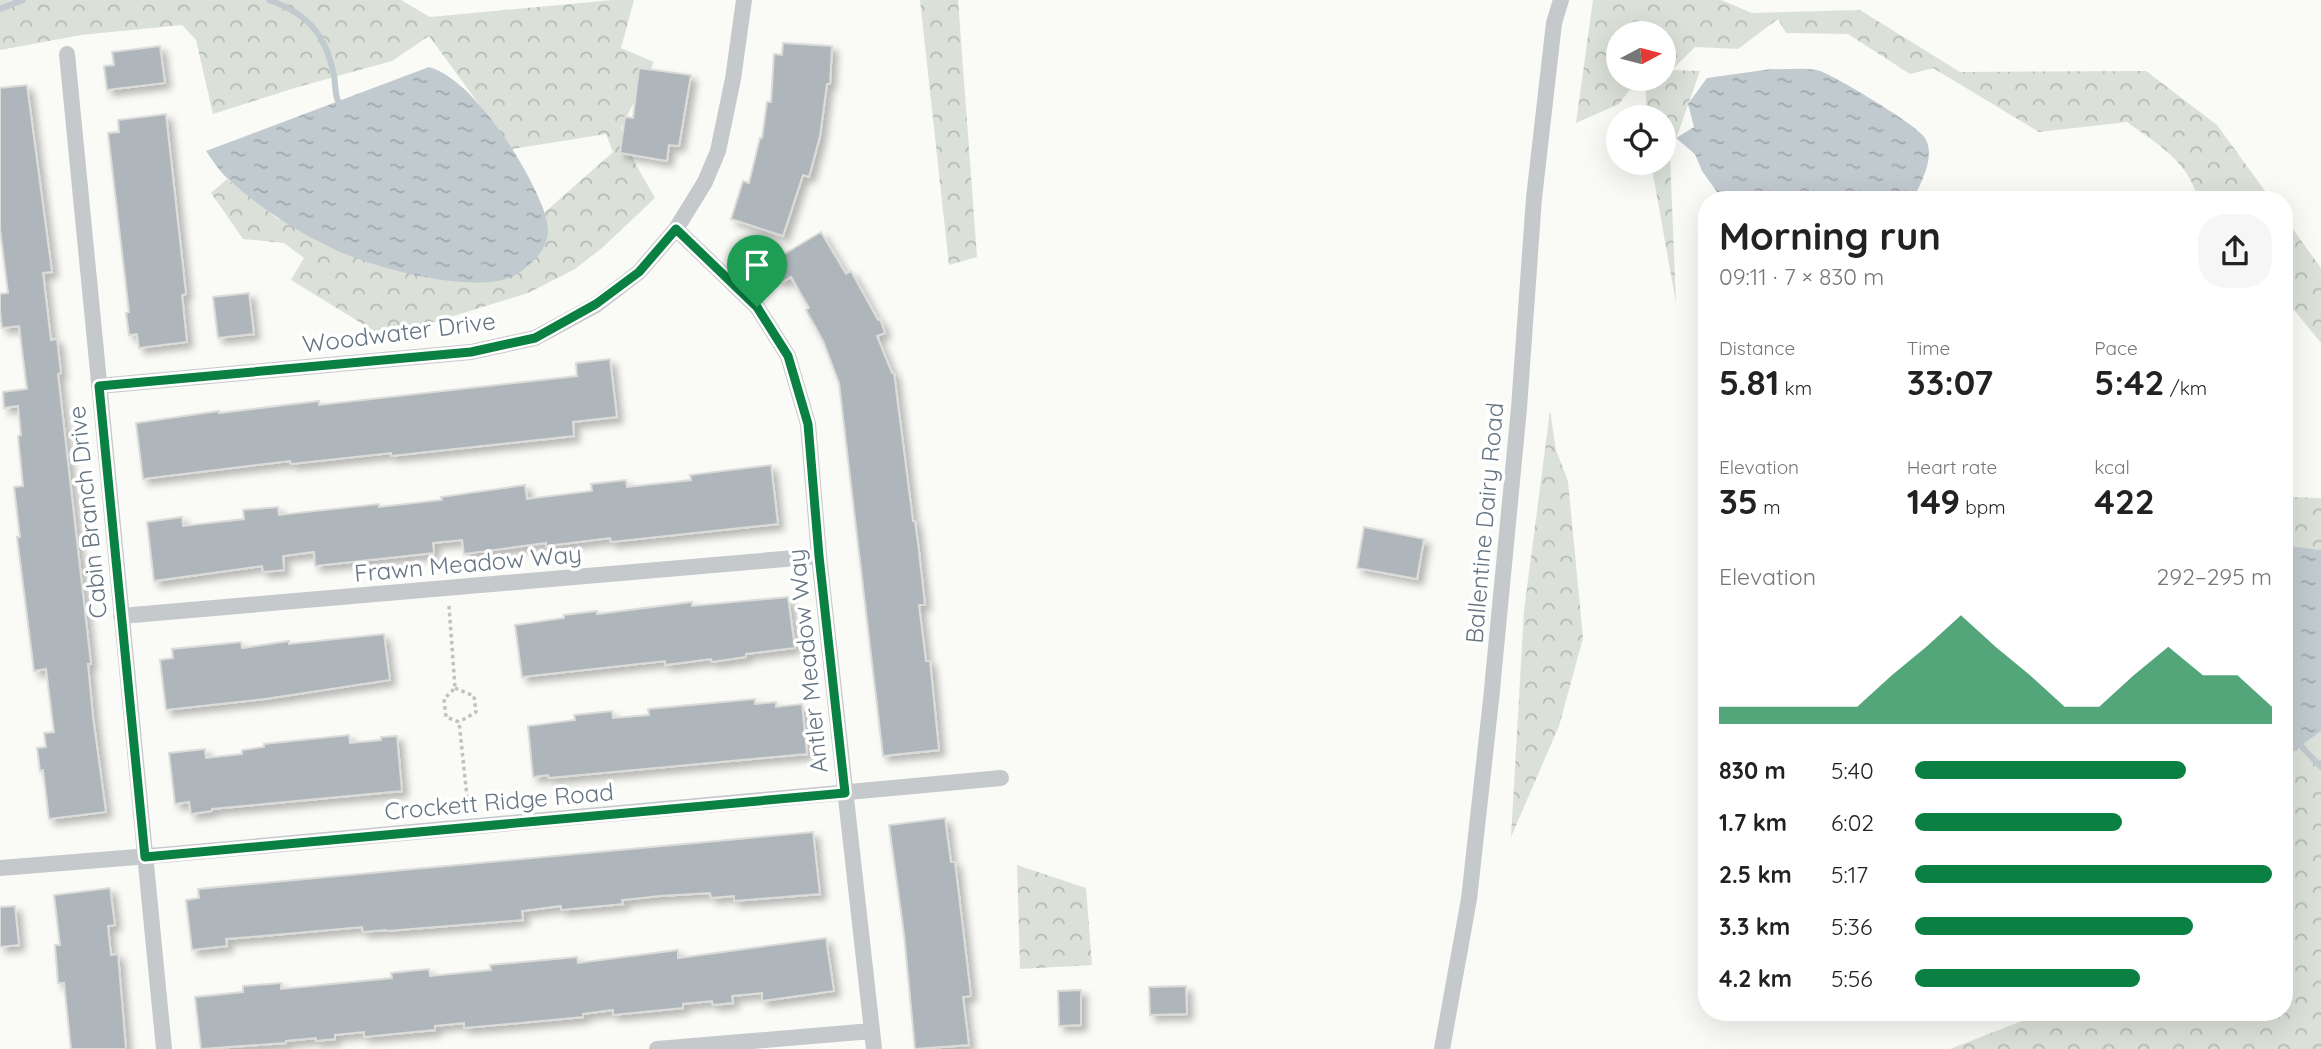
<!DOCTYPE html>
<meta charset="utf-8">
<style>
body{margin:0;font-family:Quicksand,sans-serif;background:#f6f6f6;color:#222;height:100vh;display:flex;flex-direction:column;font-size:26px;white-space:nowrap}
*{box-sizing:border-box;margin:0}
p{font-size:23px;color:#767676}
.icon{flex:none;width:38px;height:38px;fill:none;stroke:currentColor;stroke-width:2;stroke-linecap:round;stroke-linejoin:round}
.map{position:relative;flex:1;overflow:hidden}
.panel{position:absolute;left:1698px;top:191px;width:595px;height:830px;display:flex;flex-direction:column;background:#fff;border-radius:28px;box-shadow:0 7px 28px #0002}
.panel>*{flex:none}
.needle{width:46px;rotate:83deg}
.buttons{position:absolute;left:1606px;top:21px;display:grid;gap:14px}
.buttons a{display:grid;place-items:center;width:70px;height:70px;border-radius:50%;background:#fff;box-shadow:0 7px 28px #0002;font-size:35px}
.pin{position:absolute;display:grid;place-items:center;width:60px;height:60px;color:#fff;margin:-72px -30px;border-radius:50% 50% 50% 0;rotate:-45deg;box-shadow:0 0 7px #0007}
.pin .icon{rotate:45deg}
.round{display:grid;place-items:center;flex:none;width:74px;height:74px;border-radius:28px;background:#f6f6f6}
.overview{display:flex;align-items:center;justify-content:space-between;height:119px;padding:0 21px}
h1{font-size:38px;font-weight:800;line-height:52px}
.stats{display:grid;grid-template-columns:repeat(3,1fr);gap:10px;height:119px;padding:7px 21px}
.stats div{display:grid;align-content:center}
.stats b{font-size:35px;font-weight:800}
.stats small{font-size:19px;font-weight:400}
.stats p{font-size:19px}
.chart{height:196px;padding:14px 21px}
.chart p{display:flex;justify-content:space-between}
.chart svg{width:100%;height:126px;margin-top:7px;fill:#0b8043;opacity:.7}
ul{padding:0 21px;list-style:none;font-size:23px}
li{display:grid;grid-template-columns:112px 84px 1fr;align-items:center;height:52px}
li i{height:18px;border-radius:9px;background:#0b8043}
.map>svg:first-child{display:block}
.forest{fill:url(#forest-crowns)}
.water{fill:url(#water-ripples)}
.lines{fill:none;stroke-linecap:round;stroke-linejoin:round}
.stream{stroke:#c0cacf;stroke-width:6}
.building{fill:#aeb6bc;stroke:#dbdcd9;stroke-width:2;filter:url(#shadow)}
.path{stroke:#bfc1c4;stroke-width:3.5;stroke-dasharray:3.5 3.5;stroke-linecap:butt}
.street{stroke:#c5c9cc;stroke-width:16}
.route-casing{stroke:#fff;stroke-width:14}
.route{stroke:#0b8043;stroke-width:9}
.labels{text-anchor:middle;stroke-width:7;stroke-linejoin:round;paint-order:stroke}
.street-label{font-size:24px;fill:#657482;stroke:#fff}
</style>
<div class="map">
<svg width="2321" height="1049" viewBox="0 0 2321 1049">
<defs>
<pattern id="forest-crowns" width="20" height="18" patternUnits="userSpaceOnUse" patternTransform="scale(1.75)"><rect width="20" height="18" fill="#dbe1d8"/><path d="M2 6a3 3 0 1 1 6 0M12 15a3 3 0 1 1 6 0" fill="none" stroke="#b5bbb5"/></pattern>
<pattern id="water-ripples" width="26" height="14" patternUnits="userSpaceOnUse" patternTransform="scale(1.75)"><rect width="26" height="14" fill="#c0cacf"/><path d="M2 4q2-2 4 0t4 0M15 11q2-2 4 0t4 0" fill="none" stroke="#a0a9ad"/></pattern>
<filter id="shadow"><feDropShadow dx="5.5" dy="5.5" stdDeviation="3.5" flood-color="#0004"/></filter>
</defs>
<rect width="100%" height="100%" fill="#fafaf7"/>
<path class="forest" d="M0,0H401L430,17L612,0H634L621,48L654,62L621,128L635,163L655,198L602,248L575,269L528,293L428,324L374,331L291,280L304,258L284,243L243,239L211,193L227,179L278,219L548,230L544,213L613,152L606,134L512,149L429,36L392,61L298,87L213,114L196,40L182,25L81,35L0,50Z
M920,0H958L977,257L949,265Z
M1593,0H1721L1752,13L1860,10L1960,72L2146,71L2217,125L2271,199H2198C2189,162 2156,143 2127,122L2039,132L1933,68L1910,74L1848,34L1786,33L1778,19L1738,49L1695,47L1672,70L1700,71L1670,156L1676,303L1651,163H1664V117H1647L1645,79H1664V33H1619V79H1638L1619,104L1576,123Z
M2284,217L2321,268V343L2295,311L2284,303Z
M1550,411L1556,450L1568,481L1583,638L1559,726L1511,837L1524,611Z
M2284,497L2321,498V550L2284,545Z
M2321,728V1049H1950L2045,1012H2284V899L2286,896L2284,893V754Z
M1017,865L1086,888L1092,965L1020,969Z"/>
<path class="water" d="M429,67C461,76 493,120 511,147C523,166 547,207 548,229C548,243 542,252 533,261C527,267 519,274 511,277C470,294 375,268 336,250C297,232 261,209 229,180C220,172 213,161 206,151Z
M1771,69C1786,70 1805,67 1820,71C1835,76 1919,126 1925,138C1936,156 1921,183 1913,199H1722L1702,171L1695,154L1676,138L1694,127L1688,104L1707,78Z
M2284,545L2321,550V731L2284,758Z"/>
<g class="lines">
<path class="stream" d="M269,0C308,14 326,34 334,76C336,87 334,98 342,108
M0,9L23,0
M2300,740L2301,746L2321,767"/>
</g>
<path class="building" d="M783,43L832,46L830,84H827L820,136L809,177L803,175L783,236L731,219L743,181L749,183L760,138H762L767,102H771L774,54L782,55Z
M160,46L165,83L107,90L104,66L114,65L112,52Z
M639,68L691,75L679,146L669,145L667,161L620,153L625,117L633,118Z
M27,85L52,272L43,273L51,340L57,339L61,373L58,374L91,664H88L93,717L106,812L49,819L43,770L40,771L37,748L46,747L44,733L54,732L46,669L34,671L17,537H20L14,487L23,486L18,436L21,435L18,406L4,408L3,392L27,389L19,326L2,328L0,311V294L8,293L0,229V88Z
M166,114L186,294L182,295L187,342L139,348L137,334L129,335L126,313L129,312L108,133L119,132L118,120Z
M821,232L846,274L851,271L878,320L880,319L885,333L877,336L892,373H894L913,521H915L918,543L925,605H919L926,661H930L939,750L883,756L839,383L823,341L806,310L809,308L791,277L781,283L769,263Z
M249,293L254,334L218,338L213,297Z
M610,359L617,417L573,422L574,436L391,456V453L291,464L290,461L143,479L136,423L219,411V413L319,401V405L577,376L576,363Z
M771,465L778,524L611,542L610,538L546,546V543L464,554L462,540L433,543L434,553L315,566L314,552L283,556L284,570L263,572L262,566L154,581L147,522L182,517L183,526L244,519L243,510L278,507L279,515L379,504V507L442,500L441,497L525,485L527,499L592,491L591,484L626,480L627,487L691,480L690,475Z
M1364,527L1424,539L1417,579L1357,568Z
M788,597L795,648L746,654V657L712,662L711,659L665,665V661L522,677L515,625L564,618V615L597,611V614L692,602V606Z
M384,634L390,680L265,699L166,710L160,660L173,658L172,649L241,642L242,648L289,641V644Z
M755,699V704L776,702V707L802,704L807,754L549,778L548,775L533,777L528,726L575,720L574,715L612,711L613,718L649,715L648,709Z
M349,735L350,743L381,740V737L397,736L402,791L212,809V811L191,814L189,802L175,804L169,753L205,749L206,758L242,754V750L264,747V744Z
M945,818L951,862H955L971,996L963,997L969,1045L915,1049L904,934L889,825Z
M813,832L820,894L734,901V896L711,898L710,893L660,896L622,900L623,904L561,910V906L522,911L523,920L387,931L386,930L363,932L362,927L263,936L226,939L227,946L192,950L186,900L199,898L198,889Z
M110,888L115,925L108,926L111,955L118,954L126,1049H71L64,983H58L55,945H60L54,895Z
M15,906L19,945L0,947V907Z
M826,938L834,991L762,1001V993L732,996L733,1003L713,1005L712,1001L683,1004V1008L613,1015V1010L583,1014V1017L563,1019L464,1028V1023L435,1026V1030L414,1032L364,1037V1032L335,1035V1039L316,1041V1038L286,1041V1043L201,1049L195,997L243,992V986L281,983V989L392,978L391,973L429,969L430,976L491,970L490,965L577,957L578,963L678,950V958Z
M1186,986L1187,1014L1150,1015L1149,987Z
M1081,990V1025L1059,1026L1058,991Z"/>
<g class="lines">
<path class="path" d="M449,606L455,688L444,699L446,717L459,722L468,806
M455,688L474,696L476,712L459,722"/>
<path class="street" d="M67,54L164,1049
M676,229L757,307L788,356L808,424L819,556L874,1049
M99,386L471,352L535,338L596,305L639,272L676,229L705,182L718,151L733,79L744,0
M121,616L819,556
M0,868L174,854L1001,778
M657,1049L872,1031
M1442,1049L1469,899L1491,700L1519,408L1534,198L1554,23L1561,0"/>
</g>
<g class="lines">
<g class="route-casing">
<path id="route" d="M676,229L757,307L788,356L808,424L819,556L845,793L145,857L99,386L471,352L535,338L596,304L639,272Z"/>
</g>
<use href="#route" class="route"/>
</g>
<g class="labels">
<g class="street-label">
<text transform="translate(399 333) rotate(-7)" y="8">Woodwater Drive</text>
<text transform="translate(88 512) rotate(-96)" y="8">Cabin Branch Drive</text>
<text transform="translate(1485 523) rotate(-85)" y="8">Ballentine Dairy Road</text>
<text transform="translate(468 564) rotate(-5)" y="8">Frawn Meadow Way</text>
<text transform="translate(808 661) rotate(-96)" y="8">Antler Meadow Way</text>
<text transform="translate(499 802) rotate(-5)" y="8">Crockett Ridge Road</text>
</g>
</g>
</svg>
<div class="buttons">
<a><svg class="needle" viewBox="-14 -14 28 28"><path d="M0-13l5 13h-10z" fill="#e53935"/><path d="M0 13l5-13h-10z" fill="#767676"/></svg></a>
<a><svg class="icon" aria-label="locate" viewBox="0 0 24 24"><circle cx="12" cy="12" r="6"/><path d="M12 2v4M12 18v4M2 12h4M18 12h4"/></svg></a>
</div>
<div class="pin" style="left:757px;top:307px;background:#1e9e55"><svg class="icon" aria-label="arrive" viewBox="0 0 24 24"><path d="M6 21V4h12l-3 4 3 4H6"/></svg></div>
<section class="panel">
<div class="overview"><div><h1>Morning run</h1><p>09:11 · 7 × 830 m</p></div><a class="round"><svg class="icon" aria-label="share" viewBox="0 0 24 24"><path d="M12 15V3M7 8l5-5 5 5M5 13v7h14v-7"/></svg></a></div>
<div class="stats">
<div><p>Distance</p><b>5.81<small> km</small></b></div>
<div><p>Time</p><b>33:07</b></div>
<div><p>Pace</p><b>5:42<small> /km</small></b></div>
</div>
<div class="stats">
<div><p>Elevation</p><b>35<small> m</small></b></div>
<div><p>Heart rate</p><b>149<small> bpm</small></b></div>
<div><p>kcal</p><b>422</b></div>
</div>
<div class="chart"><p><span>Elevation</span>292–295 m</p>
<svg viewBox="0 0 160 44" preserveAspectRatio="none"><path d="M0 44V38L10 38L20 38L30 38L40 38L50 27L60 17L70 6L80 17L90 27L100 38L110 38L120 27L130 17L140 27L150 27L160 38V44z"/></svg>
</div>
<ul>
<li><b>830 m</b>5:40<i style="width:76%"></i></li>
<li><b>1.7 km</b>6:02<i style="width:58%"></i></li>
<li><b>2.5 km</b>5:17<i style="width:100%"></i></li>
<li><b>3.3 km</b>5:36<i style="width:78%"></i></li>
<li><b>4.2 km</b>5:56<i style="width:63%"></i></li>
</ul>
</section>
</div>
